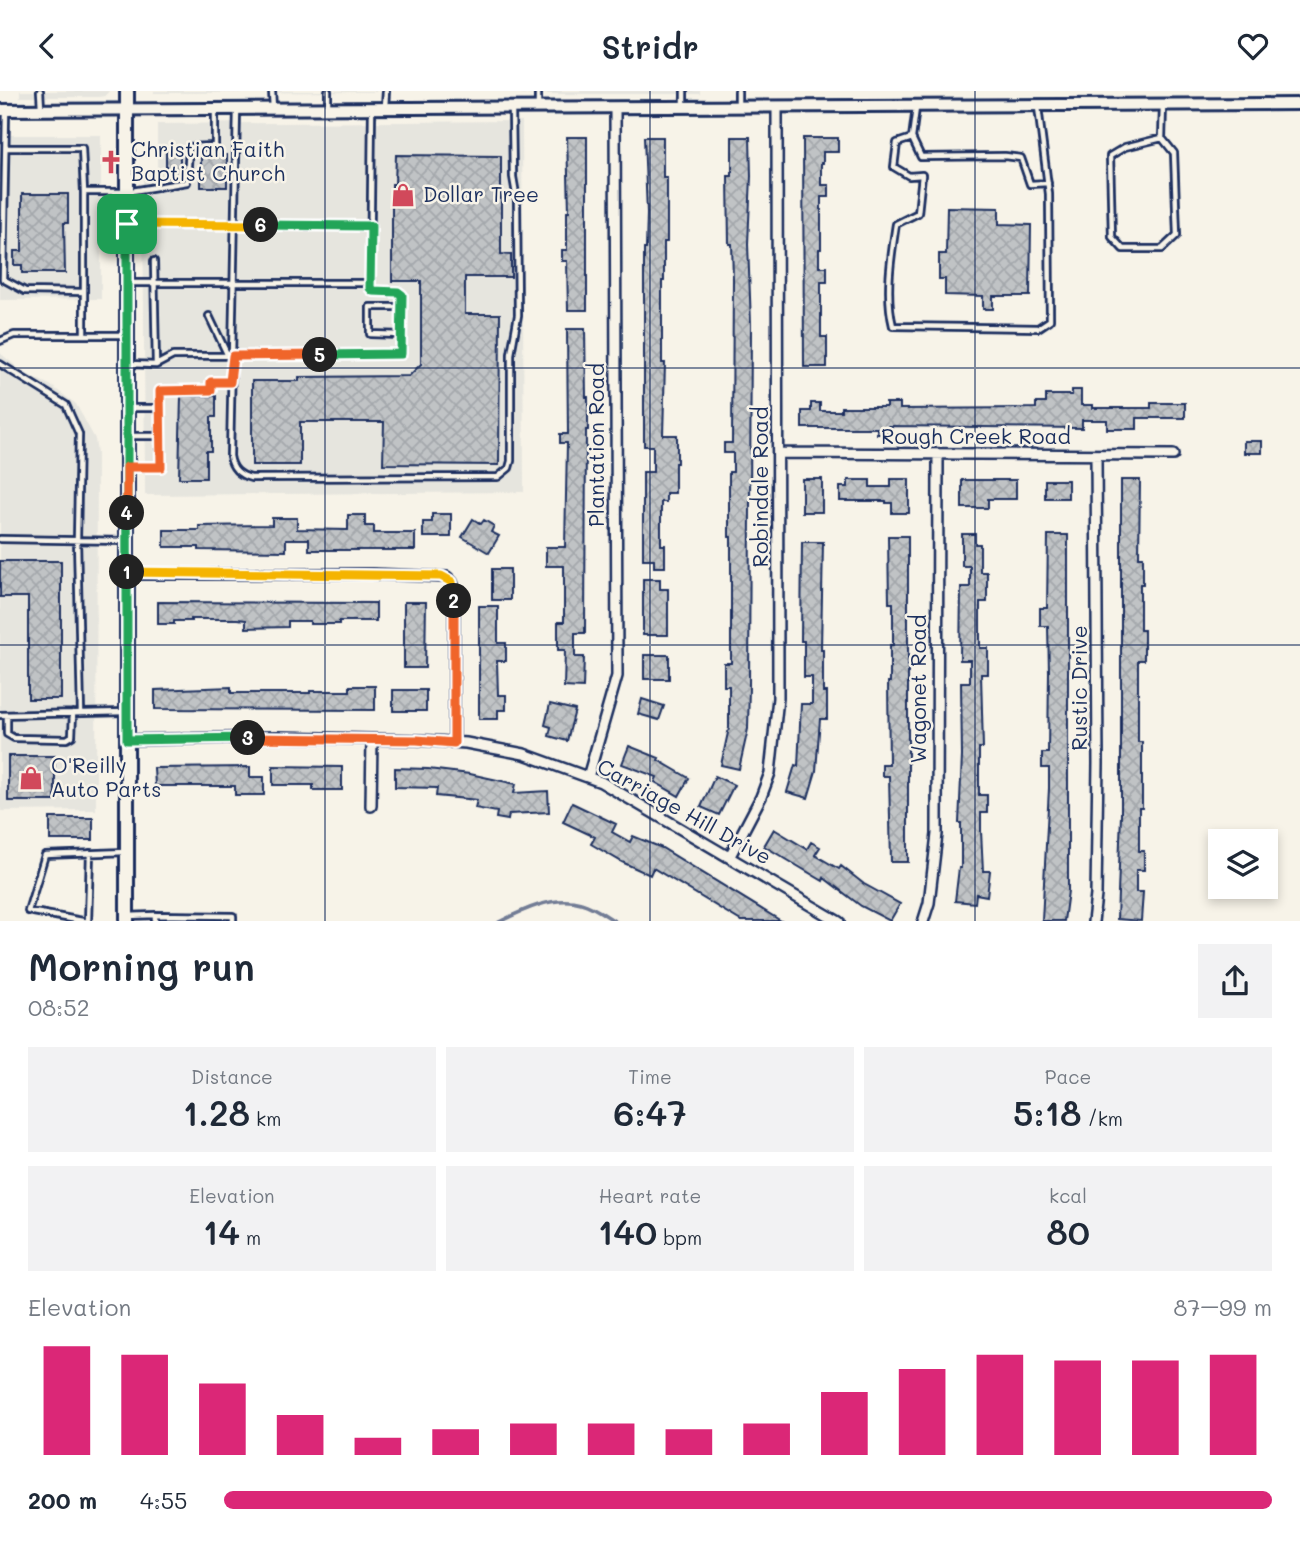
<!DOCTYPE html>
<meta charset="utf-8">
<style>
body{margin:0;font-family:Mali,sans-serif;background:#f2f2f3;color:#1f2937;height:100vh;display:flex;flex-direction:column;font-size:26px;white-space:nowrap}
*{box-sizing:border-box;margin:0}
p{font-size:23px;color:#747a83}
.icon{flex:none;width:38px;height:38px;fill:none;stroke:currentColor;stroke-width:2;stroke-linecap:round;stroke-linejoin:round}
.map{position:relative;height:830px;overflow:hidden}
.drawer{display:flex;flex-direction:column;background:#fff;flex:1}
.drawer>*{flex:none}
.fabs{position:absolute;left:1208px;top:738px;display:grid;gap:14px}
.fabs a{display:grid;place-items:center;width:70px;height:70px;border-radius:0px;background:#fff;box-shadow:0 4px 10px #0003;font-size:35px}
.pin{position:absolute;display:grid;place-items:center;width:60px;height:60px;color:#fff;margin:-30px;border-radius:14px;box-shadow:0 4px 10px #0006}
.km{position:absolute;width:35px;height:35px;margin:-18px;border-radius:50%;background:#222;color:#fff;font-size:19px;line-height:35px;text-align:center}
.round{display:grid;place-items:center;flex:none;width:74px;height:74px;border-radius:0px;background:#f2f2f3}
.head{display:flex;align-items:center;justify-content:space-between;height:119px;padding:0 28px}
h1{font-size:38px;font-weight:600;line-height:52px}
.stats{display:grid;grid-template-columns:repeat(3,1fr);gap:10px;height:119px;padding:7px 28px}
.stats div{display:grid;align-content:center;border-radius:0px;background:#f2f2f3;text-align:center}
.stats b{font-size:35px;font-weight:600}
.stats small{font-size:19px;font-weight:400}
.stats p{font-size:19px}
.chart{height:196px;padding:14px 28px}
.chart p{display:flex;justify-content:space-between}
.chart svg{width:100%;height:126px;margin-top:7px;stroke:#db2777;stroke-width:6}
ul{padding:0 28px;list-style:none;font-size:23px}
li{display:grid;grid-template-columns:112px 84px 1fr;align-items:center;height:52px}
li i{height:18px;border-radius:9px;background:#db2777}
header{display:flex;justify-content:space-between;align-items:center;height:91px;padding:0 28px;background:#fff;font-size:32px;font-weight:600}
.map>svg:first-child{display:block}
.built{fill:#e6e5de}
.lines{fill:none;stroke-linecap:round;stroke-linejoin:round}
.stream{stroke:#727c95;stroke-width:3.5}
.building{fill:url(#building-cross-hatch);stroke:#1b2f5e;stroke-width:2}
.service-casing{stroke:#1b2f5e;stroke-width:10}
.minor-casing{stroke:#1b2f5e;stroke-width:14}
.tertiary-casing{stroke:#1b2f5e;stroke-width:16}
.secondary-casing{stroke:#1b2f5e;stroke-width:18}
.service{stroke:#f7f3e8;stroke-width:4.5}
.minor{stroke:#f7f3e8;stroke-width:9}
.tertiary{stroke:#f7f3e8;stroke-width:10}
.secondary{stroke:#f7f3e8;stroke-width:12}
.split-1-casing{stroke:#fff;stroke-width:14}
.split-2-casing{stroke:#fff;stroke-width:14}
.split-3-casing{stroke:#fff;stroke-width:14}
.split-4-casing{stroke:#fff;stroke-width:14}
.split-5-casing{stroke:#fff;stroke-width:14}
.split-6-casing{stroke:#fff;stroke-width:14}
.split-7-casing{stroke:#fff;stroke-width:14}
.split-1{stroke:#22a559;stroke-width:9}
.split-2{stroke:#f5b400;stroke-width:9}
.split-3{stroke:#f0652b;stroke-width:9}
.split-4{stroke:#22a559;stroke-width:9}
.split-5{stroke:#f0652b;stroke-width:9}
.split-6{stroke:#22a559;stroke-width:9}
.split-7{stroke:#f5b400;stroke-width:9}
.grid{fill:none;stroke:#1b2f5e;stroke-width:2;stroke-opacity:0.55}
.labels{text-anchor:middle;stroke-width:5;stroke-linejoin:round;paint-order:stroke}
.poi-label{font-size:21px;fill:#1b2f5e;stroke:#f7f3e8;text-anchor:start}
.street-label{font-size:21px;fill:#1b2f5e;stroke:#f7f3e8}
</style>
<header><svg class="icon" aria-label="back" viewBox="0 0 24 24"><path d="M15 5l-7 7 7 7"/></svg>Stridr<svg class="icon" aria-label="heart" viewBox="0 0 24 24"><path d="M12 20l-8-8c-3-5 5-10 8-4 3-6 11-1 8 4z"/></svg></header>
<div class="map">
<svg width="1300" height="831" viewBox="0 0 1300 831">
<defs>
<pattern id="building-cross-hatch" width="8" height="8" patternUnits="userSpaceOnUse" patternTransform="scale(1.75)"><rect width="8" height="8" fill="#c0c3c5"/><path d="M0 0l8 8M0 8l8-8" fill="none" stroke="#a4a8ac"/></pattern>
</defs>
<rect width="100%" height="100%" fill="#f7f3e8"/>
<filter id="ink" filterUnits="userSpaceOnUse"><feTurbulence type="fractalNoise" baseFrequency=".0143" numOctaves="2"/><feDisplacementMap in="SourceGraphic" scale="14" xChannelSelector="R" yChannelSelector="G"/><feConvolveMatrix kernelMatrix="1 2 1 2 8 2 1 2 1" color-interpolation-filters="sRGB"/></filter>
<g filter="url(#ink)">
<path class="built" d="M20,0H109L105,5L98,6H20Z
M154,0H376V1L154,2Z
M522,0H700V3H522Z
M522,30L524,401L145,404L143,82H157V33Z
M0,44H101V208L0,209Z
M0,262L24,282L50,294L76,313L95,348L97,363L96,719L1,720L0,717Z"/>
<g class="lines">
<path class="stream" d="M499,831C523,819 553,804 581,812C593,815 605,824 616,831"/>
</g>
<path class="building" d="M567,46H587V219H568L567,170H562V159H567V120H569Z
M644,46H663V86H667V151H664V190H662V272H665L663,344H677V372H675V402H666V411H661V454H665V476H654V468H643V381H653V355H644V158H646L647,122Z
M732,46H750L751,85L748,153L751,233L749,595L748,638L739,678L721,674L729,637V595H724V572H731V446H729V381H733V362H724V352H732L733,188L732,153H729L728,85H732Z
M803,47H838V61H823V72H821V94H829V106H821V158H819V176H827V191H821V246H827V276H804Z
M166,59H180V86H166Z
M201,64H227V96H201Z
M396,64L501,65V163L511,164V186H465V223H500L499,374L383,373L384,331H300V374H252V290H299V286L409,285L421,273V190H392V93H395Z
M22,103H68V132H64L65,182H22V174H14V160H22Z
M947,116L999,117V133L1031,134L1030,205H993V218H983V205L945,204V188H939V163H946Z
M567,238H585L586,306H588V339H586L585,542H575V566H584L583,597L564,596L565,559H558V531H564V475H546V456H565L567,352H560V343H568Z
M1072,299H1081V314H1093V317H1151V312H1185V327H1137V338H1107V329H1082V337L889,335V343H877V337H802V320H811V312H820V320H841V316H886V312H900V318L1036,317V312H1046V304H1072Z
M181,305H216V326H211V360H206V387H179Z
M1244,350H1262V362H1244Z
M802,388H822V421H802Z
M891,388H909V422H892V412H886V410H840V396H848V389H870V396H891Z
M962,389H1016V408H988V417H962Z
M1045,389H1068V407H1045Z
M1121,389H1140L1139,466H1143V493H1140V539H1144V569H1138V651H1142V717H1139V760H1144V779H1136V801H1143L1141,830L1117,828L1121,724Z
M432,423H451V446H423V431H432Z
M348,424H365V435H374V442H415V459H309V448H286V460L199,459V456H164V439H199V435L272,434V427H297V438L348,439Z
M473,428L481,433L484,429L494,435L491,441L499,445L489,462L462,446Z
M962,443H975V453H980V481H987V511H980V557H988V583H981L983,657H979V704H987V722H981V740L983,780H990L987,805L976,803L975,812L955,810L959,777H961V732H959L962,665L961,591H970V569H960L961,496H970V475H962Z
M1048,444H1068V800L1064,830H1042L1049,697V677H1042V662H1048L1049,581L1048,535H1040V517H1047Z
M888,445H908V771H891L889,685H882V673H889L888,591H890V554H893V512H889Z
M802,451H823L821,559H823V601H827V628H820L816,680L808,707L787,701L795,674L798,675L801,613H812V586H804V550H801Z
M0,470H61V608H28V506H0Z
M492,478H510V509H492Z
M643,488H660V498H668V544H643Z
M158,511L376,512V530H339V533H310V530H288V536L246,537V529L237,528H191V530H174V533H158Z
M404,511H426L425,577H404Z
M479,515H498V552H506V570H497L498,604H506V619H498V628H479Z
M644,564H669V588H644Z
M350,595H375V619L155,618V599L231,596V602H310V600H350Z
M393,599H426V620H393Z
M642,608L664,615L659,629L638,623Z
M550,613L575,619L567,650L549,645L551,636L545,634Z
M629,655L659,667L658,669L689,687L679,705L655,691L657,686L622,673Z
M8,665H55V710H8Z
M273,675L342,676V699H313V694H273Z
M250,676V686H264V704H235V695H155L154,677Z
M395,677L428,678L470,683L516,693L514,702L548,700L549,721L509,723L508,729L496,727L497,721L475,717L477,709L436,705L437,697L395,696Z
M715,685L734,694L719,724L701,716Z
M572,712L616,733L612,741L630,751L633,745L662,757L781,830H741L653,777L650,784L622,771L591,753L595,746L563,731Z
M50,727H93V749H50Z
M774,738L807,758L811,751L820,756L815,764L839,778L841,775L864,793L900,813L890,830L861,815L824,787L823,790L764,755Z"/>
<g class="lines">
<g class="service-casing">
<path id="service" d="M40,0L41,17
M272,0L273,17
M328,0V17
M385,16L386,0
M684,16V0
M738,16V0
M538,17V0
M916,17L912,47L897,52L894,76L909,85L922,84L918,122L896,133C891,166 885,203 893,235L1038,237L1050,229L1049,103L1038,16
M237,18L230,365C232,378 239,384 251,387L498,386L509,377L511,370V263L518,224L517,109L513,86L512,18
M6,21L3,188L25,200L84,201V101H126L187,91L189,56L215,55V18
M912,47L921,66L1005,65L1021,67L1030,93L1048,92
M1162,47L1174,62L1177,144L1162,158H1123L1112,146L1110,65L1125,56L1162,47L1163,15
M6,57H82L84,101
M127,133L371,135
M154,170L156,274
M127,192H370
M84,201V244H125
M402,216H370V243L402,244
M209,225L228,265
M0,250L14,244H84
M0,273L66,314L79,343L77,449L81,622
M130,273L156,274L173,265L401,263L402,204L398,201L373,200L370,197L372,18
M127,317H160
M127,345H160L161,376H128
M160,345V300L211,299V291H230
M0,448L126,450
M0,624L125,621
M7,624V643L14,647L67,648L72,645L73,622
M155,824L233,825V831
M127,825L155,824V831
M88,831L28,820L45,764L126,761
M88,831L90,762"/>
</g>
<g class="minor-casing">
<path id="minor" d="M779,362L1173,364
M127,483H372L447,486L452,491L454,497V651
M127,649L276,646L417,649L466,652L524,663L601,691L839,831
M588,686L617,585L615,17
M371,715L372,648
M730,765L761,706L770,682L778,607L777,17
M923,831L929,812L937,743L938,363
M1093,831L1096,804L1098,672L1096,364"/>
</g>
<g class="tertiary-casing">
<path id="tertiary" d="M0,19L1300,13"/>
</g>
<g class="secondary-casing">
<path id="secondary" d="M127,0V831"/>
</g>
<use href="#service" class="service"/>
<use href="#minor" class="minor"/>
<use href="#tertiary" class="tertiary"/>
<use href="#secondary" class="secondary"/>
</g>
</g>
<g class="lines" filter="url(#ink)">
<g class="split-1-casing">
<path id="split-1" d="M127,133V481"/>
</g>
<g class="split-2-casing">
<path id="split-2" d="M127,481L441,485L452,491L454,510"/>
</g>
<g class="split-3-casing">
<path id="split-3" d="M248,647L417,649L454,652V510"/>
</g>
<g class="split-4-casing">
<path id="split-4" d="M127,422V649L248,647"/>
</g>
<g class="split-5-casing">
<path id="split-5" d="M127,422V376H161L160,300L211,299V291H230L233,265L320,264"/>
</g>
<g class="split-6-casing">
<path id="split-6" d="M261,134L371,135L370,197L373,200L398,201L402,204L401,263L320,264"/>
</g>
<g class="split-7-casing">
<path id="split-7" d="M127,133L261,134"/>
</g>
<use href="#split-1" class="split-1"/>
<use href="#split-2" class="split-2"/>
<use href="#split-3" class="split-3"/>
<use href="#split-4" class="split-4"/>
<use href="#split-5" class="split-5"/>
<use href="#split-6" class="split-6"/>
<use href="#split-7" class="split-7"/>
</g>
<path class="grid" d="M325,0V831M650,0V831M975,0V831M0,277H1300M0,554H1300"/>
<defs>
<g id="church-bare" transform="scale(1.89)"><path d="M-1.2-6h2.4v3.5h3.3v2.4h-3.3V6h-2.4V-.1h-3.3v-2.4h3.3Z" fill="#d1495b" stroke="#f7f3e8" stroke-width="2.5" paint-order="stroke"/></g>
<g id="shop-bare" transform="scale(1.89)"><path d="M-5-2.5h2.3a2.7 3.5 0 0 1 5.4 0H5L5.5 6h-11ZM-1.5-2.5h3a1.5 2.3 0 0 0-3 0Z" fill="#d1495b" stroke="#f7f3e8" stroke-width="2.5" paint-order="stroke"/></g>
</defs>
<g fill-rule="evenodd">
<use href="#church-bare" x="111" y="71"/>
<use href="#shop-bare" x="403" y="104"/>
<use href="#shop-bare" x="31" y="687"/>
</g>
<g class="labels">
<g class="poi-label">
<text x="131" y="66">Christian Faith<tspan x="131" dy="24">Baptist Church</tspan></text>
<text x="423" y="111">Dollar Tree</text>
<text x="51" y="682">O'Reilly<tspan x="51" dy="24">Auto Parts</tspan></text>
</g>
<g class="street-label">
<text x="976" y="353">Rough Creek Road</text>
<text transform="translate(597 354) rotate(-90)" y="7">Plantation Road</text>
<text transform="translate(761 396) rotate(-90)" y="7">Robindale Road</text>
<text transform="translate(1080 597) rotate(-90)" y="7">Rustic Drive</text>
<text transform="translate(919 598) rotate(-90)" y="7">Wagonet Road</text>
<text transform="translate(684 721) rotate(29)" y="7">Carriage Hill Drive</text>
</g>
</g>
</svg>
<div class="fabs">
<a><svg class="icon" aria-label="layers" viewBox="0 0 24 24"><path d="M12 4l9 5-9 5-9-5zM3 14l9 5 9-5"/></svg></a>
</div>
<div class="pin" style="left:127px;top:133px;background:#1e9e55"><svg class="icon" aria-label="arrive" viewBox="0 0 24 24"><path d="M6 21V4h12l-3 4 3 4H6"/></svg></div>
<b class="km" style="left:127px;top:481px">1</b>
<b class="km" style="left:454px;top:510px">2</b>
<b class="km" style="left:248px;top:647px">3</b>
<b class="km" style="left:127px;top:422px">4</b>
<b class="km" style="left:320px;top:264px">5</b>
<b class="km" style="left:261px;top:134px">6</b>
</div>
<section class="drawer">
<div class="head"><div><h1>Morning run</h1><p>08:52</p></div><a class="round"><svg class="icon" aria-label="share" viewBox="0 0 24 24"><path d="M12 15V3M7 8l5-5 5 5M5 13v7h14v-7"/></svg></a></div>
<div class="stats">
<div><p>Distance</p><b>1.28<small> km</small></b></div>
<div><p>Time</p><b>6:47</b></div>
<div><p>Pace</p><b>5:18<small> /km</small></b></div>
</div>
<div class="stats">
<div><p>Elevation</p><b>14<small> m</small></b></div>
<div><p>Heart rate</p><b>140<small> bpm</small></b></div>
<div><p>kcal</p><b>80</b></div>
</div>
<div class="chart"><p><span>Elevation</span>87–99 m</p>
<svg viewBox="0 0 160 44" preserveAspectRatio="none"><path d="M5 44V6M15 44V9M25 44V19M35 44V30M45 44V38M55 44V35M65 44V33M75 44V33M85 44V35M95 44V33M105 44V22M115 44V14M125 44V9M135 44V11M145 44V11M155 44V9"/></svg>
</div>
<ul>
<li><b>200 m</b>4:55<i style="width:100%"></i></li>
</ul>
</section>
